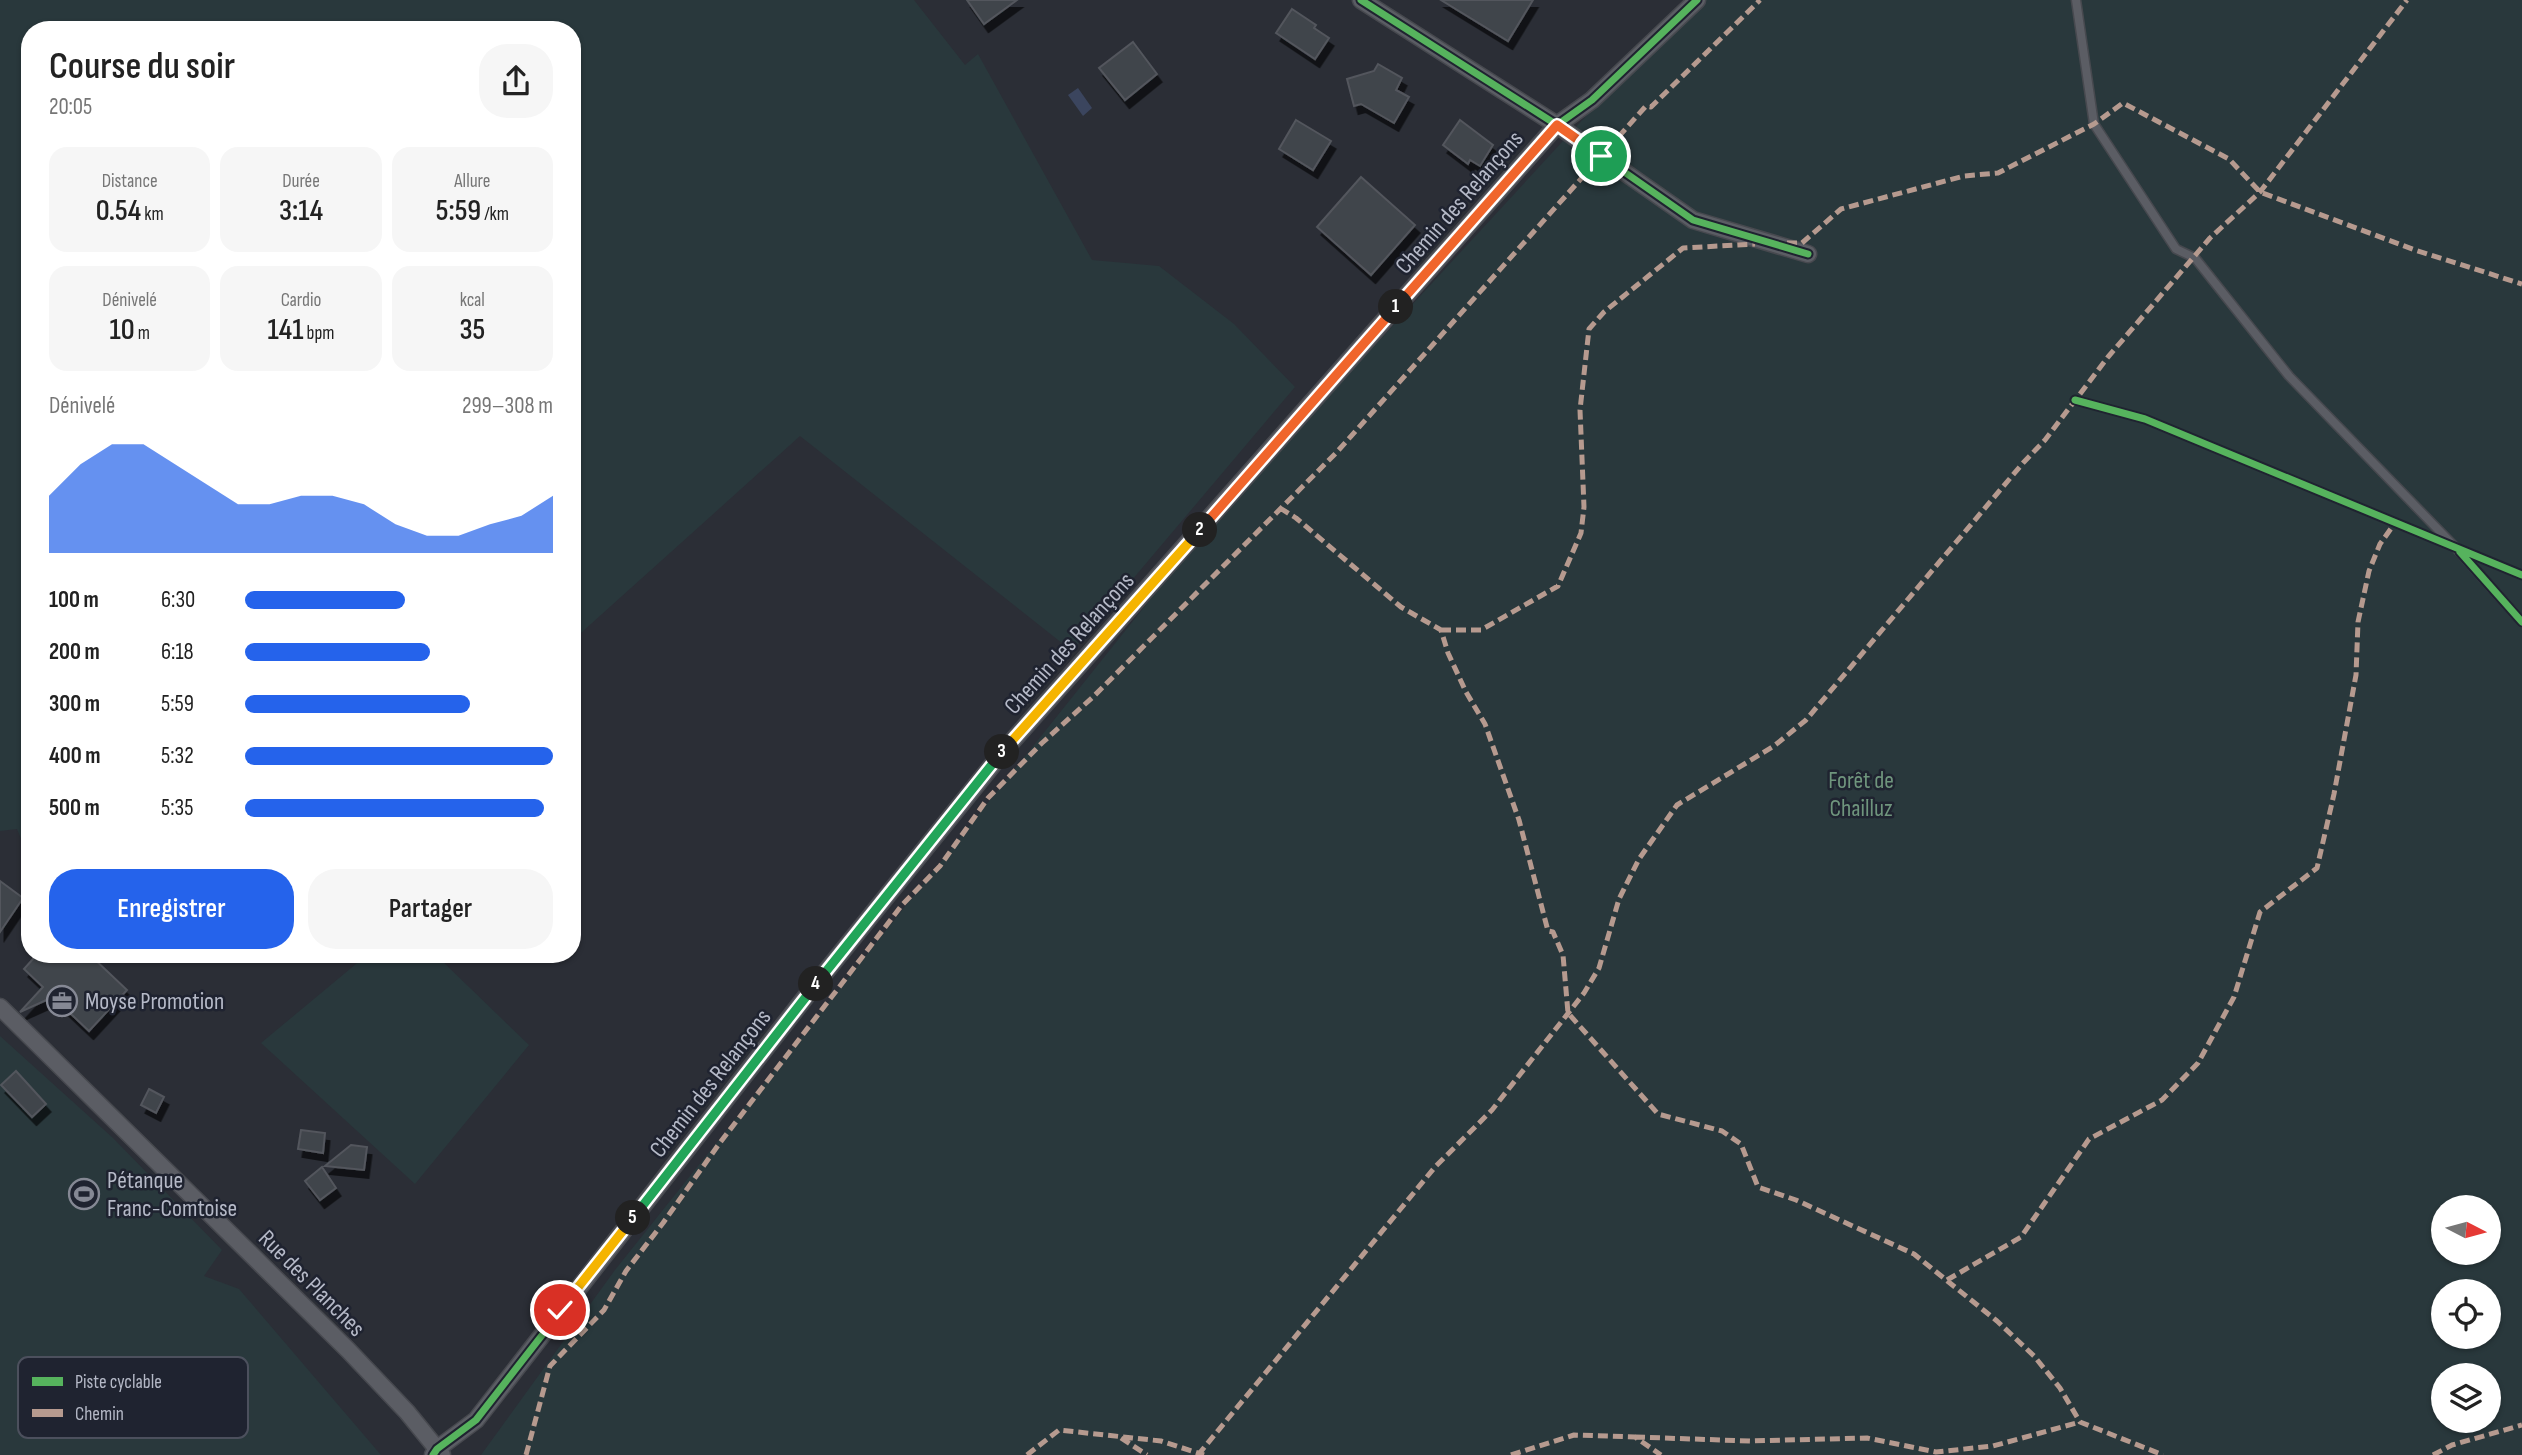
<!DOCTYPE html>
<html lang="fr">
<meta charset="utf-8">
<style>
body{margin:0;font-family:"Sofia Sans Condensed",sans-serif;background:#f6f6f6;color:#222;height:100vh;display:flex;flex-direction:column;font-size:26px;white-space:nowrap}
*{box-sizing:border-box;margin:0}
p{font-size:23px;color:#767676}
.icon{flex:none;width:38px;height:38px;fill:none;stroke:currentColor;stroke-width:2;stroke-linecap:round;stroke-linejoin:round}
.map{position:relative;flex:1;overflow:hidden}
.details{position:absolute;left:21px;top:21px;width:560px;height:942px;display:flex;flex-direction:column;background:#fff;border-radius:28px;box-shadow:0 2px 5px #0004}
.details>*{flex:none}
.needle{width:46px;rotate:96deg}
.fabs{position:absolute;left:2431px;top:1195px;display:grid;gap:14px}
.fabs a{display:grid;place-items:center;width:70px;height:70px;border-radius:50%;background:#fff;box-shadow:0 2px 5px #0004;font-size:35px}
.pin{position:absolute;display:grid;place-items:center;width:60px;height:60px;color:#fff;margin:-30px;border:4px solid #fff;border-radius:50%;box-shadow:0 2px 7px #0007}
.km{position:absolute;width:35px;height:35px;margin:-18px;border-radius:50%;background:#222;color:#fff;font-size:19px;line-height:35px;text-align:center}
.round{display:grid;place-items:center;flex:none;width:74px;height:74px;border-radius:28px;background:#f6f6f6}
.summary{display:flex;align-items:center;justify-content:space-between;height:119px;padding:0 28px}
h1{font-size:38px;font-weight:600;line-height:52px}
.figures{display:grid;grid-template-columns:repeat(3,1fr);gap:10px;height:119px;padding:7px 28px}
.figures div{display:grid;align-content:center;border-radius:18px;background:#f6f6f6;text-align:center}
.figures b{font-size:30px;font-weight:600}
.figures small{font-size:19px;font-weight:400}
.figures p{font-size:19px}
.chart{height:196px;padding:14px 28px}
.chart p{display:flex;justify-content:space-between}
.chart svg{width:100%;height:126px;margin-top:7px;fill:#2563eb;opacity:.7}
.action{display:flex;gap:14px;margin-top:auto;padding:14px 28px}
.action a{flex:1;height:80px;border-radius:28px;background:#2563eb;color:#fff;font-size:28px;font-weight:600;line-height:80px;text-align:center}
.action a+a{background:#f6f6f6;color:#222}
ul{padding:0 28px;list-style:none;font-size:23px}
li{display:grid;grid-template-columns:112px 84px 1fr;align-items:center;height:52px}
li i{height:18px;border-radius:9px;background:#2563eb}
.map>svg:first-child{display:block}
.green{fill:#29383c;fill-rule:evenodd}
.water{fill:#3b455e}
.building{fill:#41444b;stroke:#53565d;stroke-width:2;filter:url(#shadow)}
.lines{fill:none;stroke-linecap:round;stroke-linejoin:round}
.service-casing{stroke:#47494f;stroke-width:11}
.minor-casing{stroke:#47494f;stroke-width:19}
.service{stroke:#5b5d64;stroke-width:8}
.minor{stroke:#5b5d64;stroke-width:16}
.quiet{stroke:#b69a8f;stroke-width:5;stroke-dasharray:10 5;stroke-linecap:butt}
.cycleway-casing{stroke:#1f2330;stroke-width:11}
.cycleway{stroke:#56b35d;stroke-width:7}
.split-1-casing{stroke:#fff;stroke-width:14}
.split-2-casing{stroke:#fff;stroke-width:14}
.split-3-casing{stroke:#fff;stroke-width:14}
.split-4-casing{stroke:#fff;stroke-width:14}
.split-5-casing{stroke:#fff;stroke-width:14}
.split-6-casing{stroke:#fff;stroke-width:14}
.split-1{stroke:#f0652b;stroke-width:9}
.split-2{stroke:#f0652b;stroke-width:9}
.split-3{stroke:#f5b400;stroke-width:9}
.split-4{stroke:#22a559;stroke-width:9}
.split-5{stroke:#22a559;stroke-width:9}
.split-6{stroke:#f5b400;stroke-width:9}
.labels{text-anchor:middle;stroke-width:5;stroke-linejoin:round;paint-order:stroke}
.street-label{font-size:24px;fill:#b5b9c7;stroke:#1f2330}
.park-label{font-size:24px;fill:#6f957d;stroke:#1f2330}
.poi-label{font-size:24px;fill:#b5b9c7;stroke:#1f2330;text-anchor:start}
.key{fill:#1f2330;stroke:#4c505d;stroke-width:2}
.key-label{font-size:19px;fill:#b5b9c7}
</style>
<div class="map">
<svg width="2522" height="1455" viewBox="0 0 2522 1455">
<defs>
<filter id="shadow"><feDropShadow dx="4.5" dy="8" stdDeviation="0" flood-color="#0009"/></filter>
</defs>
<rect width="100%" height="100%" fill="#2b2e36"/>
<path class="green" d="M0,0H914L965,65L978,54L1092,260L1159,266L1234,324L1295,387L1072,651L800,436L572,641V30H30V860L17,829L0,831Z
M1706,0H2522V1455H481L615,1270L1212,522L1586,116ZM2443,1208H2488V1253H2443ZM2443,1292H2488V1337H2443ZM2443,1376H2488V1421H2443Z
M368,954H440V959L529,1045L415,1184L261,1043Z
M0,1036L113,1138L222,1250L204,1276L239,1289L381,1455H0Z"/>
<path class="water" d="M1078,88L1092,108L1083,116L1068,95Z"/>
<path class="building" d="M967,0H1017L984,24Z
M1441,0H1533L1508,41Z
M1292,9L1316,25L1314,28L1329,38L1315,59L1276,33Z
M1133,42L1157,74L1125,100L1099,68Z
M1378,64L1402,78L1396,90L1409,97L1394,123L1361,104L1354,106L1347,79L1374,71Z
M1296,120L1331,141L1313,170L1279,149Z
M1460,120L1493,145L1480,166L1470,160L1468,164L1443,145Z
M1361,177L1415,225L1371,275L1317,227Z
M0,881L23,898L0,932Z
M34,954H89L127,990L89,1031L53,997L20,1012L43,987L24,969L33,959Z
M16,1071L46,1104L32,1117L1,1085Z
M149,1089L164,1097L156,1113L141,1105Z
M301,1130L325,1133L323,1153L298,1149Z
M351,1145L367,1147L364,1170L325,1166Z
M322,1167L336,1188L320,1200L305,1181Z"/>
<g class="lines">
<g class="service-casing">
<path id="service" d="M2076,0L2094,124L2176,249L2195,258L2289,376L2457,549L2522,622"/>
</g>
<g class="minor-casing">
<path id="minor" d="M1361,0L1557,125L1693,220L1808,254
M0,1007L348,1350L407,1412L442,1455
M433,1455L437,1449L476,1420L811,990L1007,747L1557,125L1592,100L1697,0"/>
</g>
<use href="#service" class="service"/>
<use href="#minor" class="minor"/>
<path class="quiet" d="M1787,243H1802L1841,209L1964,176L1998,173L2094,124L2123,103L2229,159L2260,192L2415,250L2522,284
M1280,508L1296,518L1401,607L1441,630L1448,653L1466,692L1485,724L1519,820L1548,931L1553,932L1563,955L1568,1013L1658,1114L1722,1131L1741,1144L1758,1187L1796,1200L1914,1254L1997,1321L2034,1356L2060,1388L2080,1422L2163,1455
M1441,630H1481L1558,586L1581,533L1584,507L1580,410L1589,329L1604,312L1683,248L1755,244
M1947,1280L2021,1237L2089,1139L2162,1100L2198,1063L2234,997L2260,912L2317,868L2334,794L2356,675L2358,622L2369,571L2380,544L2395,523
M1635,1437L1750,1441L1867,1438L1936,1452L1993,1446L2080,1422
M1121,1438L1147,1455
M526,1455L550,1366L604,1310L626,1271L663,1223L719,1144L902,905L940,866L988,798L1042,743L1094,696L1336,453L1646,106L1651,107L1760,0
M1027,1455L1059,1430L1161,1441L1204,1455
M1198,1455L1435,1167L1492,1110L1584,993L1599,968L1619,899L1639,859L1677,805L1774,746L1806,720L2023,463L2045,440L2108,357L2210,238L2260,192L2407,0
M1511,1455L1574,1435L1635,1437L1661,1455
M2433,1455L2452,1445L2522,1425"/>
<g class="cycleway-casing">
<path id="cycleway" d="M1361,0L1557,125L1693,220L1808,254
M2075,400L2145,419L2522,575
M2460,552L2522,622
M433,1455L437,1449L476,1420L811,990L1007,747L1557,125L1592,100L1697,0"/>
</g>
<use href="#cycleway" class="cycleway"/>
</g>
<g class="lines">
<g class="split-1-casing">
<path id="split-1" d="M1396,307L1557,125L1601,156"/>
</g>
<g class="split-2-casing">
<path id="split-2" d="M1200,530L1396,307"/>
</g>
<g class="split-3-casing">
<path id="split-3" d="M1002,752L1200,530"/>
</g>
<g class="split-4-casing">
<path id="split-4" d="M816,984L1002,752"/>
</g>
<g class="split-5-casing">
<path id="split-5" d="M633,1218L816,984"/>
</g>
<g class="split-6-casing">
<path id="split-6" d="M560,1310L633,1218"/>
</g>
<use href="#split-1" class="split-1"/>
<use href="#split-2" class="split-2"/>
<use href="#split-3" class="split-3"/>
<use href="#split-4" class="split-4"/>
<use href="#split-5" class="split-5"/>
<use href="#split-6" class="split-6"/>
</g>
<defs>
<g id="office-ring" transform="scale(1.575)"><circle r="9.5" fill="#1f2330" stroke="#858894" stroke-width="1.5"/><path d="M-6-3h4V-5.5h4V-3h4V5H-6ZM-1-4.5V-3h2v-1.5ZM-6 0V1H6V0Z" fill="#858894"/></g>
<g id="stadium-ring" transform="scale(1.575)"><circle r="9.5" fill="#1f2330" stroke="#858894" stroke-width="1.5"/><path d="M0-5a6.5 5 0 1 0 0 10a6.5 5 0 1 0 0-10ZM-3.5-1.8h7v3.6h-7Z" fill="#858894"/></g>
</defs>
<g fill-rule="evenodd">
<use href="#office-ring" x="62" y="1001"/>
<use href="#stadium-ring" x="84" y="1194"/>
</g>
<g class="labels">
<g class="street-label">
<text transform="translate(1459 202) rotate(-49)" y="8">Chemin des Relançons</text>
<text transform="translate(1069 643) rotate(-48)" y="8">Chemin des Relançons</text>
<text transform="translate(710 1083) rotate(-52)" y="8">Chemin des Relançons</text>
<text transform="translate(312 1283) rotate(45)" y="8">Rue des Planches</text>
</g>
<g class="park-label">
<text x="1861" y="788">Forêt de<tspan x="1861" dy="28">Chailluz</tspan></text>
</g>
<g class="poi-label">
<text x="85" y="1009">Moyse Promotion</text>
<text x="107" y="1188">Pétanque<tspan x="107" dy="28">Franc-Comtoise</tspan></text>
</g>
</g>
<rect x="18" y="1357" width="230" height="81" rx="10" class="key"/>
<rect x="32" y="1377" width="31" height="9" fill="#56b35d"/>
<rect x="32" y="1409" width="31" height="8" fill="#b69a8f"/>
<g class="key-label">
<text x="75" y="1388">Piste cyclable</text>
<text x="75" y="1420">Chemin</text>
</g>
</svg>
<div class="fabs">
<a><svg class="needle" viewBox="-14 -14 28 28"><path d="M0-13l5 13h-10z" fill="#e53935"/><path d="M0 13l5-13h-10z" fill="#767676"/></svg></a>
<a><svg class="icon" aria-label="locate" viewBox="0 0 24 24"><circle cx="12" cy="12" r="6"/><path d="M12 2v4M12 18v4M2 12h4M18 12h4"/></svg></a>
<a><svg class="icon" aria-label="layers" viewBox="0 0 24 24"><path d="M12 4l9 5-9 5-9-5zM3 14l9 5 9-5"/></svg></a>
</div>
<div class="pin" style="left:1601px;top:156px;background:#1e9e55"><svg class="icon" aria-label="arrive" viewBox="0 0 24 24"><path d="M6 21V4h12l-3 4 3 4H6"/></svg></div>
<div class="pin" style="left:560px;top:1310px;background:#d93025"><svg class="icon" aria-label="check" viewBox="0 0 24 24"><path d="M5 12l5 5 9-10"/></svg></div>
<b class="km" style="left:1396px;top:307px">1</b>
<b class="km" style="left:1200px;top:530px">2</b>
<b class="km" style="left:1002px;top:752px">3</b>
<b class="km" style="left:816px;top:984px">4</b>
<b class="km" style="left:633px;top:1218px">5</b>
<section class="details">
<div class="summary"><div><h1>Course du soir</h1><p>20:05</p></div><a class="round"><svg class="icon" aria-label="share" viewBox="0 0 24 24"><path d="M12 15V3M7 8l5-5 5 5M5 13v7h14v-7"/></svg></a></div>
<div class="figures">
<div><p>Distance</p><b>0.54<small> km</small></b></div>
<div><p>Durée</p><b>3:14</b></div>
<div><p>Allure</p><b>5:59<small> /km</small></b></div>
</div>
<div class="figures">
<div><p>Dénivelé</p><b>10<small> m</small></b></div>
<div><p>Cardio</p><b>141<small> bpm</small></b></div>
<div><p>kcal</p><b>35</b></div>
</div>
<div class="chart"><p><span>Dénivelé</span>299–308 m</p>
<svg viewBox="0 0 160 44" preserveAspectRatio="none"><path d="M0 44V24L10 13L20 6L30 6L40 13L50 20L60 27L70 27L80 24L90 24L100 27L110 34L120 38L130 38L140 34L150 31L160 24V44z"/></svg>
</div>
<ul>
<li><b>100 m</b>6:30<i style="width:52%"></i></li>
<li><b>200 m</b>6:18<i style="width:60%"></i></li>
<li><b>300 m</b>5:59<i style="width:73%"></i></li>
<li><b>400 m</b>5:32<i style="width:100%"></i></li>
<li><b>500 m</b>5:35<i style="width:97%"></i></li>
</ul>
<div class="action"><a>Enregistrer</a><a>Partager</a></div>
</section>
</div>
